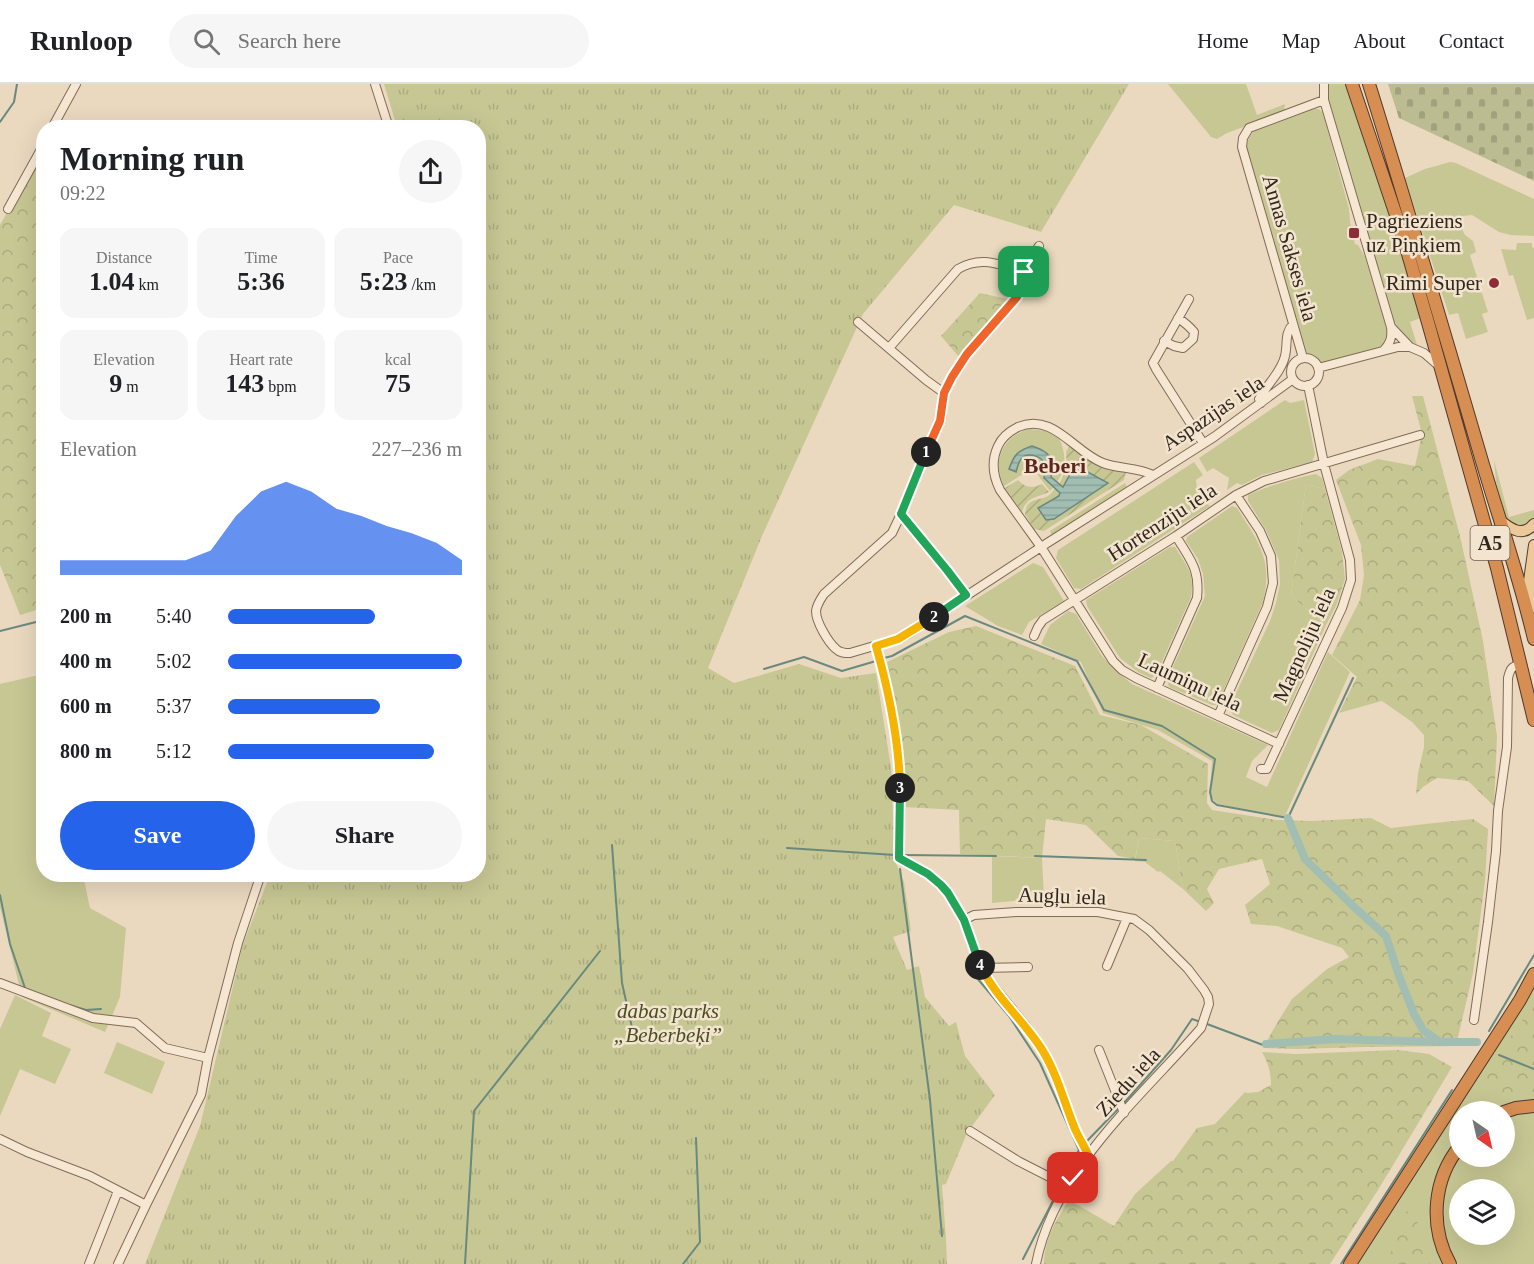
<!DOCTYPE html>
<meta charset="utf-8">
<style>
body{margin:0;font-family:"Times New Roman",serif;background:#f6f6f6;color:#202124;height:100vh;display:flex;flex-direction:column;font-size:22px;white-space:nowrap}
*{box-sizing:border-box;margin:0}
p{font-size:20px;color:#757577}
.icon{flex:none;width:33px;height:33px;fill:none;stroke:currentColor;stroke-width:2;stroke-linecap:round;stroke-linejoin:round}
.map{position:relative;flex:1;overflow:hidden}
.side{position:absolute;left:36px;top:36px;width:450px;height:762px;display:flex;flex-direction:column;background:#fff;border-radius:24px;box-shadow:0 6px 24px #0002}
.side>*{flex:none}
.needle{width:39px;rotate:146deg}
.tools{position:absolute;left:1449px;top:1017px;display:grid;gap:12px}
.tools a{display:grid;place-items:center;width:66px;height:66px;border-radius:50%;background:#fff;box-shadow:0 6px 24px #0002;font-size:30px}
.pin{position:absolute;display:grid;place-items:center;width:51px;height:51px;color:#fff;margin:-26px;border-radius:12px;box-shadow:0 3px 9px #0006}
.km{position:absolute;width:30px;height:30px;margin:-15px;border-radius:50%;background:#222;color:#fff;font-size:16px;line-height:30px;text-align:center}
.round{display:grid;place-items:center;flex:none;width:63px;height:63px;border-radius:32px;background:#f6f6f6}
.headline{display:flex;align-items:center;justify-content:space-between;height:102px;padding:0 24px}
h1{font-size:33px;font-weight:600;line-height:45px}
.metrics{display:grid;grid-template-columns:repeat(3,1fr);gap:9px;height:102px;padding:6px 24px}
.metrics div{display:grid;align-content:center;border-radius:15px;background:#f6f6f6;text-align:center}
.metrics b{font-size:26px;font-weight:600}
.metrics small{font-size:16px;font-weight:400}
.metrics p{font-size:16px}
.chart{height:168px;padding:12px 24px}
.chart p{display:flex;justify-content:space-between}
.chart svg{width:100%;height:108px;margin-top:6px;fill:#2563eb;opacity:.7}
.primary-button{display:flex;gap:12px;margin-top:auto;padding:12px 24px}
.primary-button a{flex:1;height:69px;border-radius:36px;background:#2563eb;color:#fff;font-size:24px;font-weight:600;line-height:69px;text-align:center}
.primary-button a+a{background:#f6f6f6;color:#202124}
ul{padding:0 24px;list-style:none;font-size:20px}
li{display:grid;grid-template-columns:96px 72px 1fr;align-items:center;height:45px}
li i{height:15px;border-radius:8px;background:#2563eb}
header{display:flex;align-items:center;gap:36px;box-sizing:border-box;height:84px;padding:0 30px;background:#fff;border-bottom:2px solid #e0e0e0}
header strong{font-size:28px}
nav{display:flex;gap:33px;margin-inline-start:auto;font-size:21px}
.search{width:420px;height:54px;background:#f6f6f6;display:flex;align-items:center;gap:15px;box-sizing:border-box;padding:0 21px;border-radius:33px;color:#757577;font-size:22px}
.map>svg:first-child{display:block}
.grass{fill:#c7c794;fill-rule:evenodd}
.forest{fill:url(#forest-crowns)}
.cemetery{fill:url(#cemetery-stones)}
.park{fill:url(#park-tufts)}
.garden{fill:url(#garden-furrows)}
.water{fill:url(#water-rules);stroke:#6a897e;stroke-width:1.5}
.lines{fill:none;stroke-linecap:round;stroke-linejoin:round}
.stream{stroke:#6a897e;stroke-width:2}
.canal{stroke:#a2bdb2;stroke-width:8}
.minor-casing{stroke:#826a59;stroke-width:10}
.major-casing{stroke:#50392d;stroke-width:12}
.highway-casing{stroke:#50392d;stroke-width:14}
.minor{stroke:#f6e7d2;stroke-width:8}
.major{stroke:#ecc998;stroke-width:10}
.highway{stroke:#d68e53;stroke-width:12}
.split-1-casing{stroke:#fff;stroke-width:12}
.split-2-casing{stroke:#fff;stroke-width:12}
.split-3-casing{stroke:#fff;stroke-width:12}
.split-4-casing{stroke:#fff;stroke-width:12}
.split-5-casing{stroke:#fff;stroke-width:12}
.split-1{stroke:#f0652b;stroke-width:8}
.split-2{stroke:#22a559;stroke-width:8}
.split-3{stroke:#f5b400;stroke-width:8}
.split-4{stroke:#22a559;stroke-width:8}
.split-5{stroke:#f5b400;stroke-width:8}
.poi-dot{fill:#8d2d38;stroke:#f2e4ce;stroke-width:2}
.labels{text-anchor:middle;stroke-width:5;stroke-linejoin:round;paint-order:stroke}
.shield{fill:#f2e4ce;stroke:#6c5e51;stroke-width:1.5}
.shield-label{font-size:20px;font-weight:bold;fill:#32251c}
.poi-label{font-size:21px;fill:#32251c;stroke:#f2e4ce;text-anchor:start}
.street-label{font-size:21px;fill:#32251c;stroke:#f2e4ce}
.park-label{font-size:21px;font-style:italic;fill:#484d24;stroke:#f2e4ce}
.neighbourhood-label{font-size:22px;font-weight:bold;fill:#5c251e;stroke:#f2e4ce}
</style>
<header>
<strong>Runloop</strong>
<div class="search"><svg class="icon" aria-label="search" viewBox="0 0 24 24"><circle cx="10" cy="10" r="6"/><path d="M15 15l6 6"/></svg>Search here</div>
<nav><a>Home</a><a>Map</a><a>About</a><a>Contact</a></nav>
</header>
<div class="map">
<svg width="1534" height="1180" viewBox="0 0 1534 1180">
<defs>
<pattern id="forest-crowns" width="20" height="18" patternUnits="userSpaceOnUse" patternTransform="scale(1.5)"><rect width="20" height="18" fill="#c7c794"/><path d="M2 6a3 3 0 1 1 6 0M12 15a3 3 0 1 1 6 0" fill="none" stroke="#abab7f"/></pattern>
<pattern id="cemetery-stones" width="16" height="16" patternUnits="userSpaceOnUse" patternTransform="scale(1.5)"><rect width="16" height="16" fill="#bcbc93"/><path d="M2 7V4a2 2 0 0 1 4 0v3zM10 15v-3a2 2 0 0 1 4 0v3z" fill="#a2a17e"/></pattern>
<pattern id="park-tufts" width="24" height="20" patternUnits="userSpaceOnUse" patternTransform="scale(1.5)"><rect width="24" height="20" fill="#c7c794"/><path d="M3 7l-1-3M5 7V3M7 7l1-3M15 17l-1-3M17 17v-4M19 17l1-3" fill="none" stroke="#abab7f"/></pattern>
<pattern id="garden-furrows" width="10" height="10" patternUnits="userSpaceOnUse" patternTransform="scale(1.5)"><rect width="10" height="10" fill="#c7c794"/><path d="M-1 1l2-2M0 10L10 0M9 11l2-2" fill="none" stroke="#abab7f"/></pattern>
<pattern id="water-rules" width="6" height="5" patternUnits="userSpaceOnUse" patternTransform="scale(1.5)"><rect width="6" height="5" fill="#a2bdb2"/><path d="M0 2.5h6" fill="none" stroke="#8ca298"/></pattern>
</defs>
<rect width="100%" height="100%" fill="#ead9bf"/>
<path class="grass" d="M1168,0H1246L1257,31L1285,20L1284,28L1227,49L1217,55L1211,53Z
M1328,0H1348L1400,161L1421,234L1410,238L1417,261C1405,255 1396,245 1391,232L1329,21Z
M1314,25H1319L1323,29L1349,125L1350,138L1355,160L1358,161L1365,173L1388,250L1387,257L1383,262L1322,279L1307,269L1246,67C1246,58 1249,53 1255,46Z
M1450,78L1456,79L1534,115V152L1511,151L1499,148L1472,131L1463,132L1460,135L1463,147L1465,151L1473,157L1476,168L1470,171L1488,228L1482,230L1488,248L1466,255L1458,229L1449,231L1405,94L1425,85Z
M1517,159H1532V163L1534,164V234L1527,236L1513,191L1509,192L1501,165L1516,166Z
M1285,316L1290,319L1304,316L1315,370L1312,378L1262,391L1242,401L1237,399L1227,406L1229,394L1213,384L1207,388L1199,374Z
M1030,345L1046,347L1059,354C1066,369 1067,384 1057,398L1051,393L1053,384L1032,362L1009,385L1016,388C1017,384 1019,377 1023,374C1030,367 1040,373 1045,380L1044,394L1054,403L1050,407L1037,390L1039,387V382L1032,377L1025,380L1024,385L1025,389L1004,402C991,378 1003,351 1030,345Z
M1494,376L1509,433L1534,426V435L1528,442L1518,443L1509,438L1506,433L1496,398Z
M1194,378L1203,391L1196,396L1198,414L1210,422L1081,505L1074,504L1056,474L1058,466Z
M1316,390L1322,394L1325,405L1306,400L1291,512L1326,541L1279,646L1272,649L1233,631L1229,624L1270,537L1276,519L1280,500L1279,476L1266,446L1248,417V411C1270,401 1292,395 1316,390Z
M1125,399L1127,403L1052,452L1050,447Z
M1232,422L1237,424C1259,459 1273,475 1263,518L1217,621H1212L1169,603L1167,596L1205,512L1203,490L1198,475L1186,457L1187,453Z
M1170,463H1175C1187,483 1195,488 1191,513L1156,591L1151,594L1138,588L1120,574L1087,522L1086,516Z
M1033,479L1043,483L1064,517L1029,538L1022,551L998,542L965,522Z
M1068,527L1076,530L1102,572L1114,585L1132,600L1268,661L1252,677L1246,693L1267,703L1328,568L1350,588L1284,734L1218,720L1210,713L1212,677L1158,646L1103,629L1081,578L1041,560L1050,541Z
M43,590L44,790L83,791L90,824L126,844L120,913L105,948L22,913L0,823V600Z
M1139,754L1175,757L1183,805L1160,787L1158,788L1145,778L1135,777Z
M992,772L1042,774L1044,814L992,819Z
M1534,900V1017L1508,1021L1493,1027L1460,1028L1459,1054L1452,1063L1441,1082L1434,1102L1445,1180H1358Z
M15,911L51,929L42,952L71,965L55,1000L20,985L0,1032V945Z
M117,958L165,978L152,1010L104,989Z
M1534,1027V1180H1458C1453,1173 1448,1163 1445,1155C1438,1129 1442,1093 1460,1072H1504L1505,1034L1519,1029ZM1460,1106H1504V1150H1460Z"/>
<path class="forest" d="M43,65V524L20,531L0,481V141Z
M980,209L1007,215L959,273L941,252Z
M1412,312H1423L1460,452L1483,557L1497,652L1494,722L1468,697L1437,694L1423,703L1416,710L1418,689L1424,663V651L1412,638L1382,617L1339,629L1357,593L1332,571L1360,516L1364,491L1361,461L1336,396L1349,386L1378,375L1415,382L1422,350Z
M1306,400L1325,405L1342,468L1345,495L1336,522L1326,541L1291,512Z
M976,542L1075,582L1100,631L1141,641L1208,680L1207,719L1212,726L1277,736L1312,737L1371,734L1391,744L1425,740L1473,735L1488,745L1485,797L1473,889L1456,962L1365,963L1298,965L1263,964L1277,939L1292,915L1327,885L1349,873L1342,864L1277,842L1251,840L1245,821L1270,800L1262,775L1219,785L1207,805L1214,819L1206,827L1183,805L1175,757L1139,754L1135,775L1118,772L1086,741L1046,735L1042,774L960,770L959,726L903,723L898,639L887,578L949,548Z
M1534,913V1014L1511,1016L1494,1012L1485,993L1490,979L1520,941Z
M1398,966L1429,970L1452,983L1378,1106L1330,1180H1044C1044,1156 1056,1136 1069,1116L1114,1142L1135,1110L1171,1077H1173L1197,1044L1215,1040L1245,1008L1247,1009L1258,1008L1271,1001C1271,988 1268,979 1262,968L1295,970Z
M1414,1121L1419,1148L1430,1180H1387L1404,1130Z"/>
<path class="cemetery" d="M1388,0H1534V97L1399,34Z"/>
<path class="park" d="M384,0H1129L1041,148L954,121L863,230L762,452L708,584L734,599L799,580L841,594L876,589L891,684L895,777L904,798L911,847L893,853L907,886L919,882L925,913L949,942L956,938L965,972L995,1011L967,1049L946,1100L942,1101L946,1155L947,1180H145L200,1042L243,860L270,791L478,790V44L397,43Z"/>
<path class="garden" d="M1069,362C1089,378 1100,383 1126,388L1124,396L1044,447L1034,445L1025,430C1027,413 1036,418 1048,412C1051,410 1053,407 1055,404L1061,409L1059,412L1107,399L1075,381L1064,403L1059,400L1067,385L1066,368Z
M1018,396C1025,404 1033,405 1042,400L1049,408C1037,414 1027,412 1022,428L1005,404Z"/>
<path class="water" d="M1032,362C1050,368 1055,374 1051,393L1063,403L1075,381L1108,399L1054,435L1046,436L1038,424L1059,412L1060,409L1044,394C1045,389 1047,383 1044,379C1041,372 1028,368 1022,374C1019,377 1017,384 1016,388L1009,385C1014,371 1017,367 1032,362Z"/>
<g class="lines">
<path class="stream" d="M0,38L14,18L17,0
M0,547L44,536
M884,574L892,572L965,532L1077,577L1104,626L1162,642L1215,675L1210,708L1212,717L1217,721L1288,734L1353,594
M764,585L804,573L842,587L876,577
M612,761L622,899L635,957
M787,764L895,771
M903,771L996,772
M1035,772L1146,776
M900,785L930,1016L942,1152
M0,811L10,860L26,907
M972,881L977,894L1009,932L1040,979L1079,1066L1064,1094
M69,921L86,926L101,925
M1207,940L1263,961L1266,960
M1489,947L1534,871
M1499,971L1534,985
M1124,1019L1171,966L1192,935L1201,938
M1087,1057L1117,1026
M1023,1175L1059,1105
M465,1180L474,1027L600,867
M683,1180L700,1158L696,1054
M1341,1180L1452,1006"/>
<path class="canal" d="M1288,734L1305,775L1353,822L1386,852L1399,892L1414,930L1423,946L1440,958
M1266,960L1335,955L1440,958H1477"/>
<g class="minor-casing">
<path id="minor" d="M375,0L389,44
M1324,0V16L1391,243C1392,253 1391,258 1384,266
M52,44L76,0
M8,125L44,60
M1189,215L1153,279L1156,285L1203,359
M858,238L926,296L944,309
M1391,243L1410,263L1424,269L1439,282
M1164,257L1174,262L1183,264L1193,255L1194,248C1189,242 1184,238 1178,234
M889,264L958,185C982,171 1000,181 1024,188
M1303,274L1242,63L1243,54L1249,44L1324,16
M1291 288a14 14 0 1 1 28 0a14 14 0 1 1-28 0Z
M1318,284L1398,263H1410
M1261,319L1259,315L1262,310C1269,299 1282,286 1285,272C1288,260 1284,250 1293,240
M1153,391C1137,383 1119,385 1103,379C1074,368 1053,328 1018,343C1010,347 1002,353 998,362C991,377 993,392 1000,406L1041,463L1113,577L1122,586L1136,594L1279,660
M901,430L892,449L824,510C820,516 817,520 816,527C816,538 828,558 836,565C840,569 845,569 850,569L898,555L908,550L1041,463L1214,353L1293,295
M966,511L947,486L901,430L929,361L941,337L944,309L952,293L967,270L1017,213C1021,204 1022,198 1024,188C1027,179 1034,170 1039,162
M1034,552L1038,543L1043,536L1176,452L1236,411L1264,397L1420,351
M876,562C888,605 898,649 900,695C901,721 900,748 899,774C909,779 919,784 928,790C960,812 968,850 981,884L985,892L1026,942L1041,964L1055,992L1076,1048L1088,1070
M1157,604L1197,514C1200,484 1190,476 1176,452
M1218,632L1267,523L1273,499L1271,472L1260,447L1236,411
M1261,685H1267L1342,524L1351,496L1350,476L1324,380L1308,301
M964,836L974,831L1016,828H1098L1134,835L1149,846L1188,885L1204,906L1208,913L1209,920L1201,944C1141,1013 1054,1086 1036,1180
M1107,882L1127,834
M981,884L1028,883
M0,899L93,934L136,939L165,964L208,974
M1474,936L1488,838L1496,767L1498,727L1507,663L1508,594C1510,586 1511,582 1520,581
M1099,966L1124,1029
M970,1047L1018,1077L1067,1102
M0,1055L27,1068L90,1092L146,1121
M89,1180L118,1107
M118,1180L146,1121L201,1011L208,974L238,859L261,790"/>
</g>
<g class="major-casing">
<path id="major" d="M1501,437C1512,446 1523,453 1534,440
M1530,525L1529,497L1534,461"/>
</g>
<g class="highway-casing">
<path id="highway" d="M1352,0L1401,146L1427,235L1497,484L1534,636
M1369,0C1407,122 1443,244 1479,367C1497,429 1519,491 1534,555
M1504,1028L1516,1024L1534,1022
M1350,1180L1520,916L1534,890
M1450,1180C1429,1142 1433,1095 1460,1062"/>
</g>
<use href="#minor" class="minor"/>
<use href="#major" class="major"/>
<use href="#highway" class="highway"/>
</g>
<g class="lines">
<g class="split-1-casing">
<path id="split-1" d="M926,368L940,337L944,309L952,293L967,270L1017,213L1022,201L1024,188"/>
</g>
<g class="split-2-casing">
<path id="split-2" d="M926,368L901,430L947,486L966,511L934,533"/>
</g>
<g class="split-3-casing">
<path id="split-3" d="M900,704C899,656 889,608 876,562L898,555L934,533"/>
</g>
<g class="split-4-casing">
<path id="split-4" d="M900,704L899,774L928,790L941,801L948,809L964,836L980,881"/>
</g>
<g class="split-5-casing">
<path id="split-5" d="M980,881C994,911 1023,936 1041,964C1057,989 1064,1018 1075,1045C1079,1054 1084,1062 1088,1070L1073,1094"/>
</g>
<use href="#split-1" class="split-1"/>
<use href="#split-2" class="split-2"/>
<use href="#split-3" class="split-3"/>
<use href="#split-4" class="split-4"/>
<use href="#split-5" class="split-5"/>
</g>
<g class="poi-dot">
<rect x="1348" y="143" width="12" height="12" rx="3"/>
<circle cx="1494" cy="199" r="6"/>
</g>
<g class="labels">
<rect class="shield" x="1470.5" y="442" width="39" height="34" rx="4.5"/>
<g class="shield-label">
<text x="1490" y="466">A5</text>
</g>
<g class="poi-label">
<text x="1366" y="144">Pagrieziens<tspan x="1366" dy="24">uz Piņķiem</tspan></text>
<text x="1482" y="206" text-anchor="end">Rimi Super</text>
</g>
<g class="street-label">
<text transform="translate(1290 164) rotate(74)" y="7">Annas Sakses iela</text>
<text transform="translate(1213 329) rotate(-34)" y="7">Aspazijas iela</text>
<text transform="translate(1162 438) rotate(-33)" y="7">Hortenziju iela</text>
<text transform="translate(1304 561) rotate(-66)" y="7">Magnoliju iela</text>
<text transform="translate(1190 598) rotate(25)" y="7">Laumiņu iela</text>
<text transform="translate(1062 812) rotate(2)" y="7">Augļu iela</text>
<text transform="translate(1128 998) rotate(-48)" y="7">Ziedu iela</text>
</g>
<g class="park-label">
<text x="668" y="934">dabas parks<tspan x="668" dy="24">„Beberbeķi”</tspan></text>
</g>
<g class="neighbourhood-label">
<text x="1055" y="389">Beberi</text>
</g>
</g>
</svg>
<div class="tools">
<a><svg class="needle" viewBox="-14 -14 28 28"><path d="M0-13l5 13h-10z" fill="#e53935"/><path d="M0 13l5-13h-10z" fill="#757577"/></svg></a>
<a><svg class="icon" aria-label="layers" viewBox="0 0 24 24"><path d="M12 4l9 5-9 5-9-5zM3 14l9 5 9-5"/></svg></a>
</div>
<div class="pin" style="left:1024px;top:188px;background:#1e9e55"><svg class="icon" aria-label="arrive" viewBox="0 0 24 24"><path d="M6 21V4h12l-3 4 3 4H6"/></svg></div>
<div class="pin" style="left:1073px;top:1094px;background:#d93025"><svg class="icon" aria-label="check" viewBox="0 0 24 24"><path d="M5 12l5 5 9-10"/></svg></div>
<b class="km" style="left:926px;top:368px">1</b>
<b class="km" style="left:934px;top:533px">2</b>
<b class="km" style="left:900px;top:704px">3</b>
<b class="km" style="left:980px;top:881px">4</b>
<section class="side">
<div class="headline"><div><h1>Morning run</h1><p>09:22</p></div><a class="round"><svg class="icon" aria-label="share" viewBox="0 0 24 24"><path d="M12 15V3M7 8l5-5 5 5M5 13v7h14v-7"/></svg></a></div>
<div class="metrics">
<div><p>Distance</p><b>1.04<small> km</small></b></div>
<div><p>Time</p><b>5:36</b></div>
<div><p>Pace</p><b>5:23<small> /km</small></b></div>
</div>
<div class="metrics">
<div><p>Elevation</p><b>9<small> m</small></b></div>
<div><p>Heart rate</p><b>143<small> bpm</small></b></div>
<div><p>kcal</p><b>75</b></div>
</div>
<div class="chart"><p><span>Elevation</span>227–236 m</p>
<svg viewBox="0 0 160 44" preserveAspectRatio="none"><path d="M0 44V38L10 38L20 38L30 38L40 38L50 38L60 34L70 20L80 10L90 6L100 10L110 17L120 20L130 24L140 27L150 31L160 38V44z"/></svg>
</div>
<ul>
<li><b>200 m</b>5:40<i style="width:63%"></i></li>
<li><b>400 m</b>5:02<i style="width:100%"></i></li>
<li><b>600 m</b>5:37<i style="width:65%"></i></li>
<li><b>800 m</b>5:12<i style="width:88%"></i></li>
</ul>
<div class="primary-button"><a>Save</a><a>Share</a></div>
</section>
</div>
